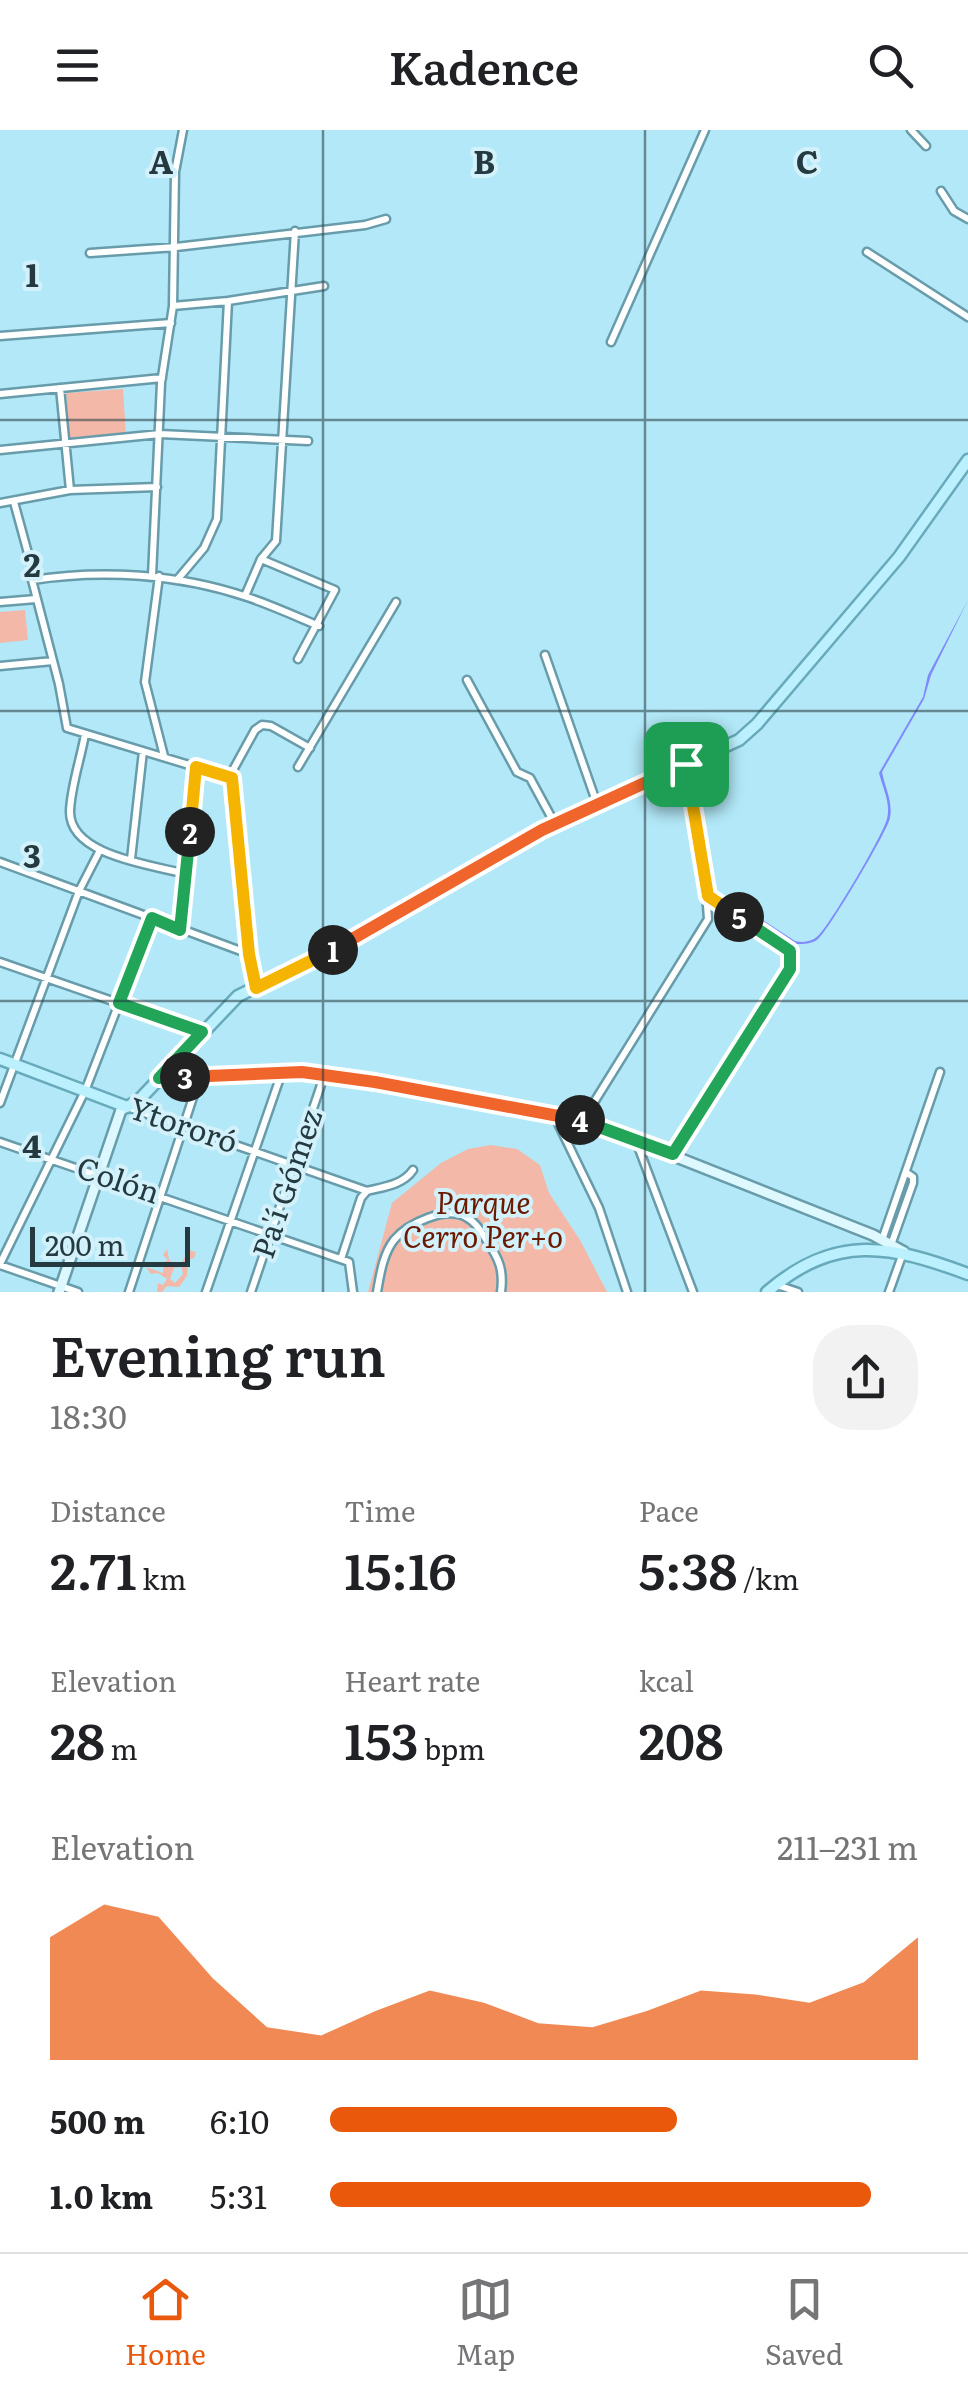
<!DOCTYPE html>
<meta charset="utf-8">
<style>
body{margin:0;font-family:Literata,serif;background:#f2f2f2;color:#202124;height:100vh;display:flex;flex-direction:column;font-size:38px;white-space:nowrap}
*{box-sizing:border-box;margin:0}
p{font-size:32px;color:#757577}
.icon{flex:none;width:55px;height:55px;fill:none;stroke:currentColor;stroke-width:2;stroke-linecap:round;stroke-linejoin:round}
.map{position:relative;height:1162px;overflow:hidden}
.sheet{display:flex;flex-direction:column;background:#fff;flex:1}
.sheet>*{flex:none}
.scale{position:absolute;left:30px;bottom:25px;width:160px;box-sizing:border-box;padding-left:10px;border:5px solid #243a40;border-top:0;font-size:28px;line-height:35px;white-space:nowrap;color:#243a40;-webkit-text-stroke:8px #d2f1fa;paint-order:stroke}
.pin{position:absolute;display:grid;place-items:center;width:85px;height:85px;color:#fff;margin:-42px;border-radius:20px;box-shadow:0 5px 15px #0006}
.km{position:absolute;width:50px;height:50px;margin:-25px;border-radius:50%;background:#222;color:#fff;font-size:28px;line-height:50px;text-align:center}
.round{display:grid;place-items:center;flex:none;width:105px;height:105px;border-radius:40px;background:#f2f2f2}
.summary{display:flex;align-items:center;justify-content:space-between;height:170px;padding:0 50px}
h1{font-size:55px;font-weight:600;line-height:75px}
.figures{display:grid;grid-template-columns:repeat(3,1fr);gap:15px;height:170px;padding:10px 50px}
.figures div{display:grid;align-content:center}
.figures b{font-size:50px;font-weight:600}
.figures small{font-size:28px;font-weight:400}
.figures p{font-size:28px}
.chart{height:280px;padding:20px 50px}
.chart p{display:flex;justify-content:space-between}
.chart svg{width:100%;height:180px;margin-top:10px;fill:#ea580c;opacity:.7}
ul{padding:0 50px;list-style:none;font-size:32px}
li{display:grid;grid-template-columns:160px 120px 1fr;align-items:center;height:75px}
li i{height:25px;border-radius:12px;background:#ea580c}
header{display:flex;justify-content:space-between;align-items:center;height:130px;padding:0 50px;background:#fff;font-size:45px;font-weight:600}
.dock{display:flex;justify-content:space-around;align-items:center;height:140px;border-top:2px solid #e0e0e0;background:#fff;font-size:28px;color:#757577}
.dock a{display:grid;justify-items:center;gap:5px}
.dock .on{color:#ea580c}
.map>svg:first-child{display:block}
.green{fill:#f3b8a8}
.water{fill:#7f8afd}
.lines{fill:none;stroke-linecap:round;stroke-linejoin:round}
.street-casing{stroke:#689caa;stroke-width:11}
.secondary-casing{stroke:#689caa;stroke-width:14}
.primary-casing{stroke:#68aabb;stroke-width:15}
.street{stroke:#fff;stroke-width:6}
.secondary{stroke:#ddf8fe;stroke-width:9}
.primary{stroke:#bbf0fe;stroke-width:10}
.split-1-casing{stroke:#fff;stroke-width:20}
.split-2-casing{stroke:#fff;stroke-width:20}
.split-3-casing{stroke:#fff;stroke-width:20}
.split-4-casing{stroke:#fff;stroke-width:20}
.split-5-casing{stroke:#fff;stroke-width:20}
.split-6-casing{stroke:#fff;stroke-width:20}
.split-1{stroke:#f0652b;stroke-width:12}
.split-2{stroke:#f5b400;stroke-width:12}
.split-3{stroke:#22a559;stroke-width:12}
.split-4{stroke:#f0652b;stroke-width:12}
.split-5{stroke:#22a559;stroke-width:12}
.split-6{stroke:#f5b400;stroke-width:12}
.grid{fill:none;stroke:#243a40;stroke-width:2.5;stroke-opacity:0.55}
.labels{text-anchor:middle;stroke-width:8;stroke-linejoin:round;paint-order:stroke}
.street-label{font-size:30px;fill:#243a40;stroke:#d2f1fa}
.park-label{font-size:30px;font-style:italic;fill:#6b1a00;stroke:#d2f1fa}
.grid-label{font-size:32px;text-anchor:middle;font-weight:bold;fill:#243a40;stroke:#d2f1fa;stroke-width:8;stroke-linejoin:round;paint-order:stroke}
</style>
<header><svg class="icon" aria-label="menu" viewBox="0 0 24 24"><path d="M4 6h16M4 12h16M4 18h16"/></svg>Kadence<svg class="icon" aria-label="search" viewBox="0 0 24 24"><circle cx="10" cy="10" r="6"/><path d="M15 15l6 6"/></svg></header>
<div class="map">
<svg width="968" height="1162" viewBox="0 0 968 1162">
<rect width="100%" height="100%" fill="#b2e8f7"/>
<path class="green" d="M123,259L126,305L70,310L66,263Z
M25,480L28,510L0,513V482Z
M491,1015L517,1019L540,1035L549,1063L580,1110L607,1162H368L392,1073L441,1033L468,1019Z
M167,1119L169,1130L180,1137L174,1138L170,1149L175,1153L183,1144L181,1135L188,1120L196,1122L194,1128L188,1130L187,1146L179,1157L167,1156L162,1162H157L158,1153L163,1155L167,1149L158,1143L151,1144L146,1137L163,1143L164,1132L168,1130L163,1125Z"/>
<path class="water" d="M968,470L931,545L924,569L882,642C885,658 893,671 890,688C888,700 829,800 818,809C812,814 803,814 796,814L738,775H733L738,774L795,811C803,813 811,812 818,806C830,795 883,705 887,689C891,673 883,659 879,643L923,567L928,545Z"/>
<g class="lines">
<g class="street-casing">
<path id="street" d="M911,0L926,16
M941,61L954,81L968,89
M867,122L968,187
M90,123L176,117L365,95L386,89
M173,176L228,171L324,156
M0,206L171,193
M611,212L705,0
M60,258L70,360
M0,264L162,248
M0,320L160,304L308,311
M14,372L35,449
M0,373L70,360L157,357
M261,429L335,460L298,529
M152,446L161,253L173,176L175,42L183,0
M159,446L145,552L164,626
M177,450L204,418L217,389L228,171
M245,466L261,429L276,411L295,101
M0,472L36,469
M545,525L597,674
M0,536L53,531
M467,550L517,642L530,648L555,694
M85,604C81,628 71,656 70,681C69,726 153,735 186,744
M298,637L396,472
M232,648L67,598L59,554L32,450C102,439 179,444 247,467C271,475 295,486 319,496
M131,729L143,621
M0,732L249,824
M180,800L196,637
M0,832L202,902
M256,858L249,824L233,640L255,600L262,595L271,596L310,618
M0,973L79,761L100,720
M127,977L367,1061
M554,985L599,1078L627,1162
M583,990L708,789L705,747L686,635
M636,1011L693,1162
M0,1012L349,1132L353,1162
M673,1024L790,839L791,821L709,767
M367,1061C383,1057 403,1055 413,1040
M882,1110L940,942
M891,1115L913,1053V1047L907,1043
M341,1129L361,1068L367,1061
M0,1134L85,961L152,788
M0,1135L78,1162
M777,1155L798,1162
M129,1162L200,946
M206,1162L282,942
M251,1162L324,946
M377,1162C380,1145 383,1124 394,1110C408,1093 446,1076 466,1087C476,1092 481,1102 487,1111C499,1129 504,1140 501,1162
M889,1162L903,1123"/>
</g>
<g class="secondary-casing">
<path id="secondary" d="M159,948L302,942L375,952L583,990L873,1105L904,1122
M59,1162L121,980L127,977"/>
</g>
<g class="primary-casing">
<path id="primary" d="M0,929L127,977L139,970L238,866L332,820L542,700L739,610L757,594L899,427L968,330
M767,1162C836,1103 890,1115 968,1144"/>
</g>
<use href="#street" class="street"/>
<use href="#secondary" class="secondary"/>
<use href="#primary" class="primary"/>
</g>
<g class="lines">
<g class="split-1-casing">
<path id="split-1" d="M333,820L542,700L686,634"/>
</g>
<g class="split-2-casing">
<path id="split-2" d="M190,702L196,637L232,648L249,824L256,858L333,820"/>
</g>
<g class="split-3-casing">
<path id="split-3" d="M185,947L159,948L202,902L119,873L152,788L180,800L190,702"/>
</g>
<g class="split-4-casing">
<path id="split-4" d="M185,947L302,942L375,952L580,990"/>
</g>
<g class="split-5-casing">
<path id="split-5" d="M580,990L673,1024L790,839V821L739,787"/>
</g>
<g class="split-6-casing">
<path id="split-6" d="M686,634L708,766L739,787"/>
</g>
<use href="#split-1" class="split-1"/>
<use href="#split-2" class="split-2"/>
<use href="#split-3" class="split-3"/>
<use href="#split-4" class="split-4"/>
<use href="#split-5" class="split-5"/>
<use href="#split-6" class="split-6"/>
</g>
<path class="grid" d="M323,0V1162M645,0V1162M0,290H968M0,581H968M0,871H968"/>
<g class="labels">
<g class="street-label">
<text transform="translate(183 996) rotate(19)" y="10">Ytororó</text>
<text transform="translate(118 1051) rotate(19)" y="10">Colón</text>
<text transform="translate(288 1054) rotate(-71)" y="10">Pa'í Gómez</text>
</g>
<g class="park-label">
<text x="483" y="1084">Parque<tspan x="483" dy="34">Cerro Per+o</tspan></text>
</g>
</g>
<g class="grid-label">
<text x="161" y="44">A</text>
<text x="484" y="44">B</text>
<text x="807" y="44">C</text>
<text x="32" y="157">1</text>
<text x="32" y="447">2</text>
<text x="32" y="738">3</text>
<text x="32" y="1028">4</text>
</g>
</svg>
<div class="scale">200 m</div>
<div class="pin" style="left:686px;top:634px;background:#1e9e55"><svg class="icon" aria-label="arrive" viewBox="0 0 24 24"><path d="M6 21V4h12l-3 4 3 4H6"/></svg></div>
<b class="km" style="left:333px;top:820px">1</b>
<b class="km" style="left:190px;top:702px">2</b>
<b class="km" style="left:185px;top:947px">3</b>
<b class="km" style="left:580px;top:990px">4</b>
<b class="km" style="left:739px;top:787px">5</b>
</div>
<section class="sheet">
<div class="summary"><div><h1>Evening run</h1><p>18:30</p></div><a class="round"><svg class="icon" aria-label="share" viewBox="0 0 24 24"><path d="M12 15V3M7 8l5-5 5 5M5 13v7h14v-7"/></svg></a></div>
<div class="figures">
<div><p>Distance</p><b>2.71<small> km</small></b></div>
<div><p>Time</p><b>15:16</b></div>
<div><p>Pace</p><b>5:38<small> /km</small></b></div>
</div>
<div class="figures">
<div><p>Elevation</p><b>28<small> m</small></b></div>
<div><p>Heart rate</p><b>153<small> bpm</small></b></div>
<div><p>kcal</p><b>208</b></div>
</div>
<div class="chart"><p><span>Elevation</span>211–231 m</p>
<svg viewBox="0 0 160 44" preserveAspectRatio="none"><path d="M0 44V14L10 6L20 9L30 24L40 36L50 38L60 32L70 27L80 30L90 35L100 36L110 32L120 27L130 28L140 30L150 25L160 14V44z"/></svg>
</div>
<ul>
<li><b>500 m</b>6:10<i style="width:59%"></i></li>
<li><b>1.0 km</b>5:31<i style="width:92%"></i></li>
</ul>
</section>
<nav class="dock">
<a class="on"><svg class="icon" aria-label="home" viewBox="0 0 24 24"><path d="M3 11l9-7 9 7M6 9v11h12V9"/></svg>Home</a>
<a><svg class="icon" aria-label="map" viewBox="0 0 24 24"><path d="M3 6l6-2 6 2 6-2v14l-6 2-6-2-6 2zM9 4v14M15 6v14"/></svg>Map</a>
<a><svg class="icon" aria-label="saved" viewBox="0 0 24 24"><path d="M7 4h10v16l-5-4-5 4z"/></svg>Saved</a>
</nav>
